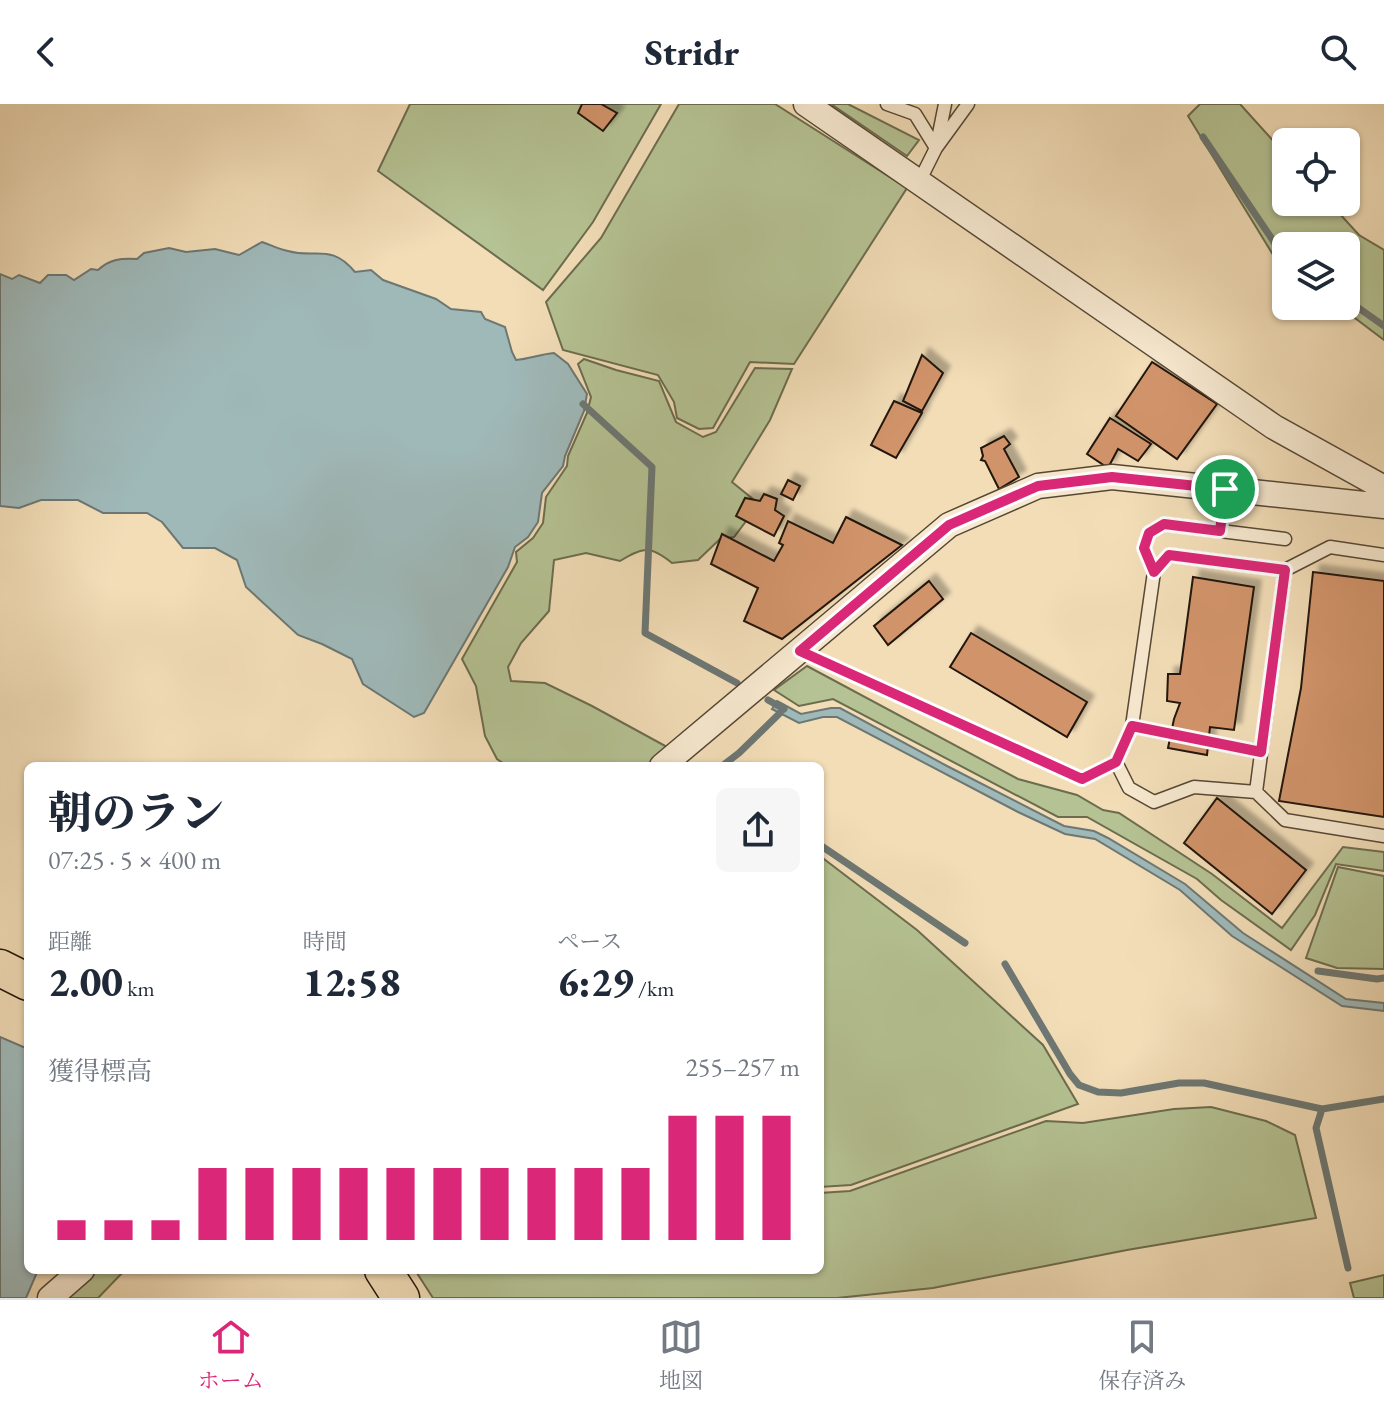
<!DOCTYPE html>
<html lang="ja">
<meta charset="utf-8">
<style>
body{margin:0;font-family:"EB Garamond","Noto Serif JP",serif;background:#f6f6f7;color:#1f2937;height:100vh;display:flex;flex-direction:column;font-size:30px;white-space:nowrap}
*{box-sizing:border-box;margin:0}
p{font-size:26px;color:#747a83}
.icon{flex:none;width:44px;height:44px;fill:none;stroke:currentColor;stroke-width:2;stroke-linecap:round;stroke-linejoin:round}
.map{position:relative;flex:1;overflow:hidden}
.sheet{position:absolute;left:24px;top:658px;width:800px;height:512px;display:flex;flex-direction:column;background:#fff;border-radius:12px;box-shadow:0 2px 6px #0004}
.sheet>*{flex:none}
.buttons{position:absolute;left:1272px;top:24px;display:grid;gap:16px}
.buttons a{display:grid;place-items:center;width:88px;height:88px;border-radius:12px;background:#fff;box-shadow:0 2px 6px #0004;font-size:40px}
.pin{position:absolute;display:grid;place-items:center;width:68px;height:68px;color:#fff;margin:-34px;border:4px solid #fff;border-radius:50%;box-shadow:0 2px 8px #0007}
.round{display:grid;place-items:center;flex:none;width:84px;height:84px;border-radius:12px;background:#f6f6f7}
.overview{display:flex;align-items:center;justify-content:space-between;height:136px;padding:0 24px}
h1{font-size:44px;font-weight:800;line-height:60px}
.metrics{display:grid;grid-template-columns:repeat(3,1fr);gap:12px;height:136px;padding:8px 24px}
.metrics div{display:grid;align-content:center}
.metrics b{font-size:40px;font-weight:800}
.metrics small{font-size:22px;font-weight:400}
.metrics p{font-size:22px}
.chart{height:224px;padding:16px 24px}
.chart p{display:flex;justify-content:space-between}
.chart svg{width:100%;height:144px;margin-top:8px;stroke:#db2777;stroke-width:6}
header{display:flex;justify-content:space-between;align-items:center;height:104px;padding:0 24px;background:#fff;font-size:36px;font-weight:800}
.dock{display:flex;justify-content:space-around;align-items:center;height:112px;border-top:2px solid #e0e1e3;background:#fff;font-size:22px;color:#747a83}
.dock a{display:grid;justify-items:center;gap:4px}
.dock .selected{color:#db2777}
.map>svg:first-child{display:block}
.green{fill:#b5c293;stroke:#6c6c4e;stroke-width:2}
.water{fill:#9fb9b9;stroke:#6d7773;stroke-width:2}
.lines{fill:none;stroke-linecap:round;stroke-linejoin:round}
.stream{stroke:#6d7773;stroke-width:7}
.building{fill:#d1936a;stroke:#22150a;stroke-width:2;filter:url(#shadow)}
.service-casing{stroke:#564735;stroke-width:15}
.minor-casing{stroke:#564735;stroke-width:27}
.primary-casing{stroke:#22150a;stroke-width:39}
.service{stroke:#f7e9d0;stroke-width:12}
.minor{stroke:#f7e9d0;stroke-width:24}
.primary{stroke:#f2ddb7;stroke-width:36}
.route-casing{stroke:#fff;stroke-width:16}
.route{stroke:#db2777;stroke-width:10}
</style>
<header><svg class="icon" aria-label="back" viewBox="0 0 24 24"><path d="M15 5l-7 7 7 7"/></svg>Stridr<svg class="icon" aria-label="search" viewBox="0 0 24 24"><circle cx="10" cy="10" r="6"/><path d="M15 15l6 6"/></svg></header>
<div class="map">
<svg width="1384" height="1194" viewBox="0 0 1384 1194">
<defs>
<filter id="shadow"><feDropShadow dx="7" dy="-7" stdDeviation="2" flood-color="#0004"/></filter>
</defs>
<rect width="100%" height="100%" fill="#f2ddb7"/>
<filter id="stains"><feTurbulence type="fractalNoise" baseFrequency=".0025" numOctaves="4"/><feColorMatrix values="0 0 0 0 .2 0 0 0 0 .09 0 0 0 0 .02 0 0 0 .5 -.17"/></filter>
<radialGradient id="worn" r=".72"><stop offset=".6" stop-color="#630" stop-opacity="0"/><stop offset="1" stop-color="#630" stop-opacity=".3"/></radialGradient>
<path class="green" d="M410,0H661L593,118L543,186L378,67Z
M679,0H775L907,84L794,260L750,258L713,324L699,325L677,314L674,298L658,271L563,246L546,198L601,134Z
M831,0H848L919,36L907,52Z
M1200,0H1240L1286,51V98H1329L1359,131L1384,146V236L1339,202H1346V142H1286V163L1275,154L1188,12Z
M584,255L616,266L659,277L676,318L703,333L716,328L755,264L792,265L770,316L732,378L759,400L734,433L720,435L698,456L672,459C650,441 643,443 620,457L586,449L554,456L549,507L521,539L508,563L511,577L545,579L592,602L669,644L649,662H507L497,655L485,632L476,582L462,555L517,458L516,448L533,434L543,419L546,393L567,362L568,352L587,309L591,293L578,260Z
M807,562L1018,675L1077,691L1103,706L1119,709L1212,770L1282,824L1343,743L1384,748V767L1336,760L1315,811L1291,846L1221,796L1197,775L1087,713H1058L833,595L799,602L774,586Z
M820,752L917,826L1043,941L1078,1000L851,1081L820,1083Z
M1338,763L1384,772V865L1337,864L1306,854Z
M1211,1003L1266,1017L1295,1031L1316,1114L1127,1146L933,1184L837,1194H433L415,1166H820V1089L850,1087L1046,1017L1083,1019L1174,1005Z
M94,1166H125L98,1194H61Z
M1384,1171V1194H1354L1350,1179Z"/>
<path class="water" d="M262,138C271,141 279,145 288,147C316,155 331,139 355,168L371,166L383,176L436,195L451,205L481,208L485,215L505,223L512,248L516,256C529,255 541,250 554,249L568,260L587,290L584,307L565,352L563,362L542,389L538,418L528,433L515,443L508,463L424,609L414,613L363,580L352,555L322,540L298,531L246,483L237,456L215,444H183L162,418L147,409H103L78,396H41L19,404L0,402V170L12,175L19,171L40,179L48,171H66L74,176L91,165L98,166C110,155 121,154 137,155L144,149L169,144L186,148L215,145L239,151Z
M777,597L801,610L831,604H840L947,662L1064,722L1094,727L1108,734L1185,780L1243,829L1346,895L1384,899V907L1342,902L1232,832L1180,786L1095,735L1065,730L1018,708L837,613H823L799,619L772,605Z
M0,933L28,945V1166H38L26,1194H0Z"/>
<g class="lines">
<path class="stream" d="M1203,33L1276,141L1286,151
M1346,195L1384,222
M583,300L652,363L645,529L737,579
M768,596L784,605
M722,662L739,649L780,609
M820,741L965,839
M1005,860L1070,970L1079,981L1098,988L1121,989L1179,979H1204L1322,1005L1384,995
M1318,867L1377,875L1384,874
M1322,1005L1316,1024L1348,1164"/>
</g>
<path class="building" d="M582,0H601L617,9L603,27L578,9Z
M922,251L943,269L922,307L903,297Z
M1152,258L1217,300L1177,355L1116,312Z
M894,297L922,309L896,354L871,341Z
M1110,314L1151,340L1138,357L1118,345L1108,364L1087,350Z
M1004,332L1010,340L1004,345L1019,373L999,385L985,357L981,356L983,352L981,344Z
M788,376L800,382L793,396L781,390Z
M764,390L777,395L775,406L784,412L774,432L736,412L745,394L760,397Z
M846,413L902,441L782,535L744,517L758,484L711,460L722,430L774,457L783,441L779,439L788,417L833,439Z
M1313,468L1384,477V713L1279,697L1301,584Z
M1193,473L1254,483L1234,626L1210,623L1207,651L1168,644L1174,615L1180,599L1167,597L1168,570H1180Z
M929,477L943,495L888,541L874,522Z
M971,529L1087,598L1067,633L950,563Z
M1217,694L1306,766L1272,810L1184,739Z"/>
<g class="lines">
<g class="service-casing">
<path id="service" d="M887,0L915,10L936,44L919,78
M937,40L945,0
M936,44L968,0
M1220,427L1225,385
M1154,468L1144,444L1149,429L1164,420L1285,435
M800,547L1082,675L1116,658L1132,622L1154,468L1169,451L1285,466L1330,443L1384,451
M1132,622L1261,648
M1116,658L1129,684L1154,698L1194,683L1256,688L1285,716L1384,732
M1256,688L1285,466"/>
</g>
<g class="minor-casing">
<path id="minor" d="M806,0L1274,323L1384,384
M662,662L949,421L1038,382L1112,373L1384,402
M50,1194L82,1166"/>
</g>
<g class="primary-casing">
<path id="primary" d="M0,864L28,878
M383,1166L401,1194"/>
</g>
<use href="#service" class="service"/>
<use href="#minor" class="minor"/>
<use href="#primary" class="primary"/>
</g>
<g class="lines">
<g class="route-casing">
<path id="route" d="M1112,373L1225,385L1220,427L1164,420L1149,429L1144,444L1154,468L1169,451L1285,466L1261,648L1132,622L1116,658L1082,675L800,547L949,421L1038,382Z"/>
</g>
<use href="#route" class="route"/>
</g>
<rect width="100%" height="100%" filter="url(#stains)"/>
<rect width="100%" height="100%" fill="url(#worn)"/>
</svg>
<div class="buttons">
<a><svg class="icon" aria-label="locate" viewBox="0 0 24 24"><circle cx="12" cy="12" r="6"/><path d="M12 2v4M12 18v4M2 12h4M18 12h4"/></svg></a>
<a><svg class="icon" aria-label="layers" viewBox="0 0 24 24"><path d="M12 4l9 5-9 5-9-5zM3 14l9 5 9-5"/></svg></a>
</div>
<div class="pin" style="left:1225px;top:385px;background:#1e9e55"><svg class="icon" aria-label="arrive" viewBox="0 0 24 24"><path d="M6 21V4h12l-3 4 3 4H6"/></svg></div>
<section class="sheet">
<div class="overview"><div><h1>朝のラン</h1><p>07:25 · 5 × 400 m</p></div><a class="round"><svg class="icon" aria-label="share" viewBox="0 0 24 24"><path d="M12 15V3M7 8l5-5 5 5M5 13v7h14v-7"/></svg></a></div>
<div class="metrics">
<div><p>距離</p><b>2.00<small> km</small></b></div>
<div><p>時間</p><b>12:58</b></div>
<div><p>ペース</p><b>6:29<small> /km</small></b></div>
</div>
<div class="chart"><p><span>獲得標高</span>255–257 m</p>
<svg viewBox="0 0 160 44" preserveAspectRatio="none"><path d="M5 44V38M15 44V38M25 44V38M35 44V22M45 44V22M55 44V22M65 44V22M75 44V22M85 44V22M95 44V22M105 44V22M115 44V22M125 44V22M135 44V6M145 44V6M155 44V6"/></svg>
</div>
</section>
</div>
<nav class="dock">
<a class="selected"><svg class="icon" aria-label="home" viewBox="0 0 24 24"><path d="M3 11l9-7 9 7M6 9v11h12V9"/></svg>ホーム</a>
<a><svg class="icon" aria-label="map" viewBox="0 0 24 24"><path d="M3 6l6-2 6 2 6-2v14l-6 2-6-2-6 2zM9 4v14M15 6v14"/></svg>地図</a>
<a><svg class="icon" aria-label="saved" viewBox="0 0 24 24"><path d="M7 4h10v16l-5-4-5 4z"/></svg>保存済み</a>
</nav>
